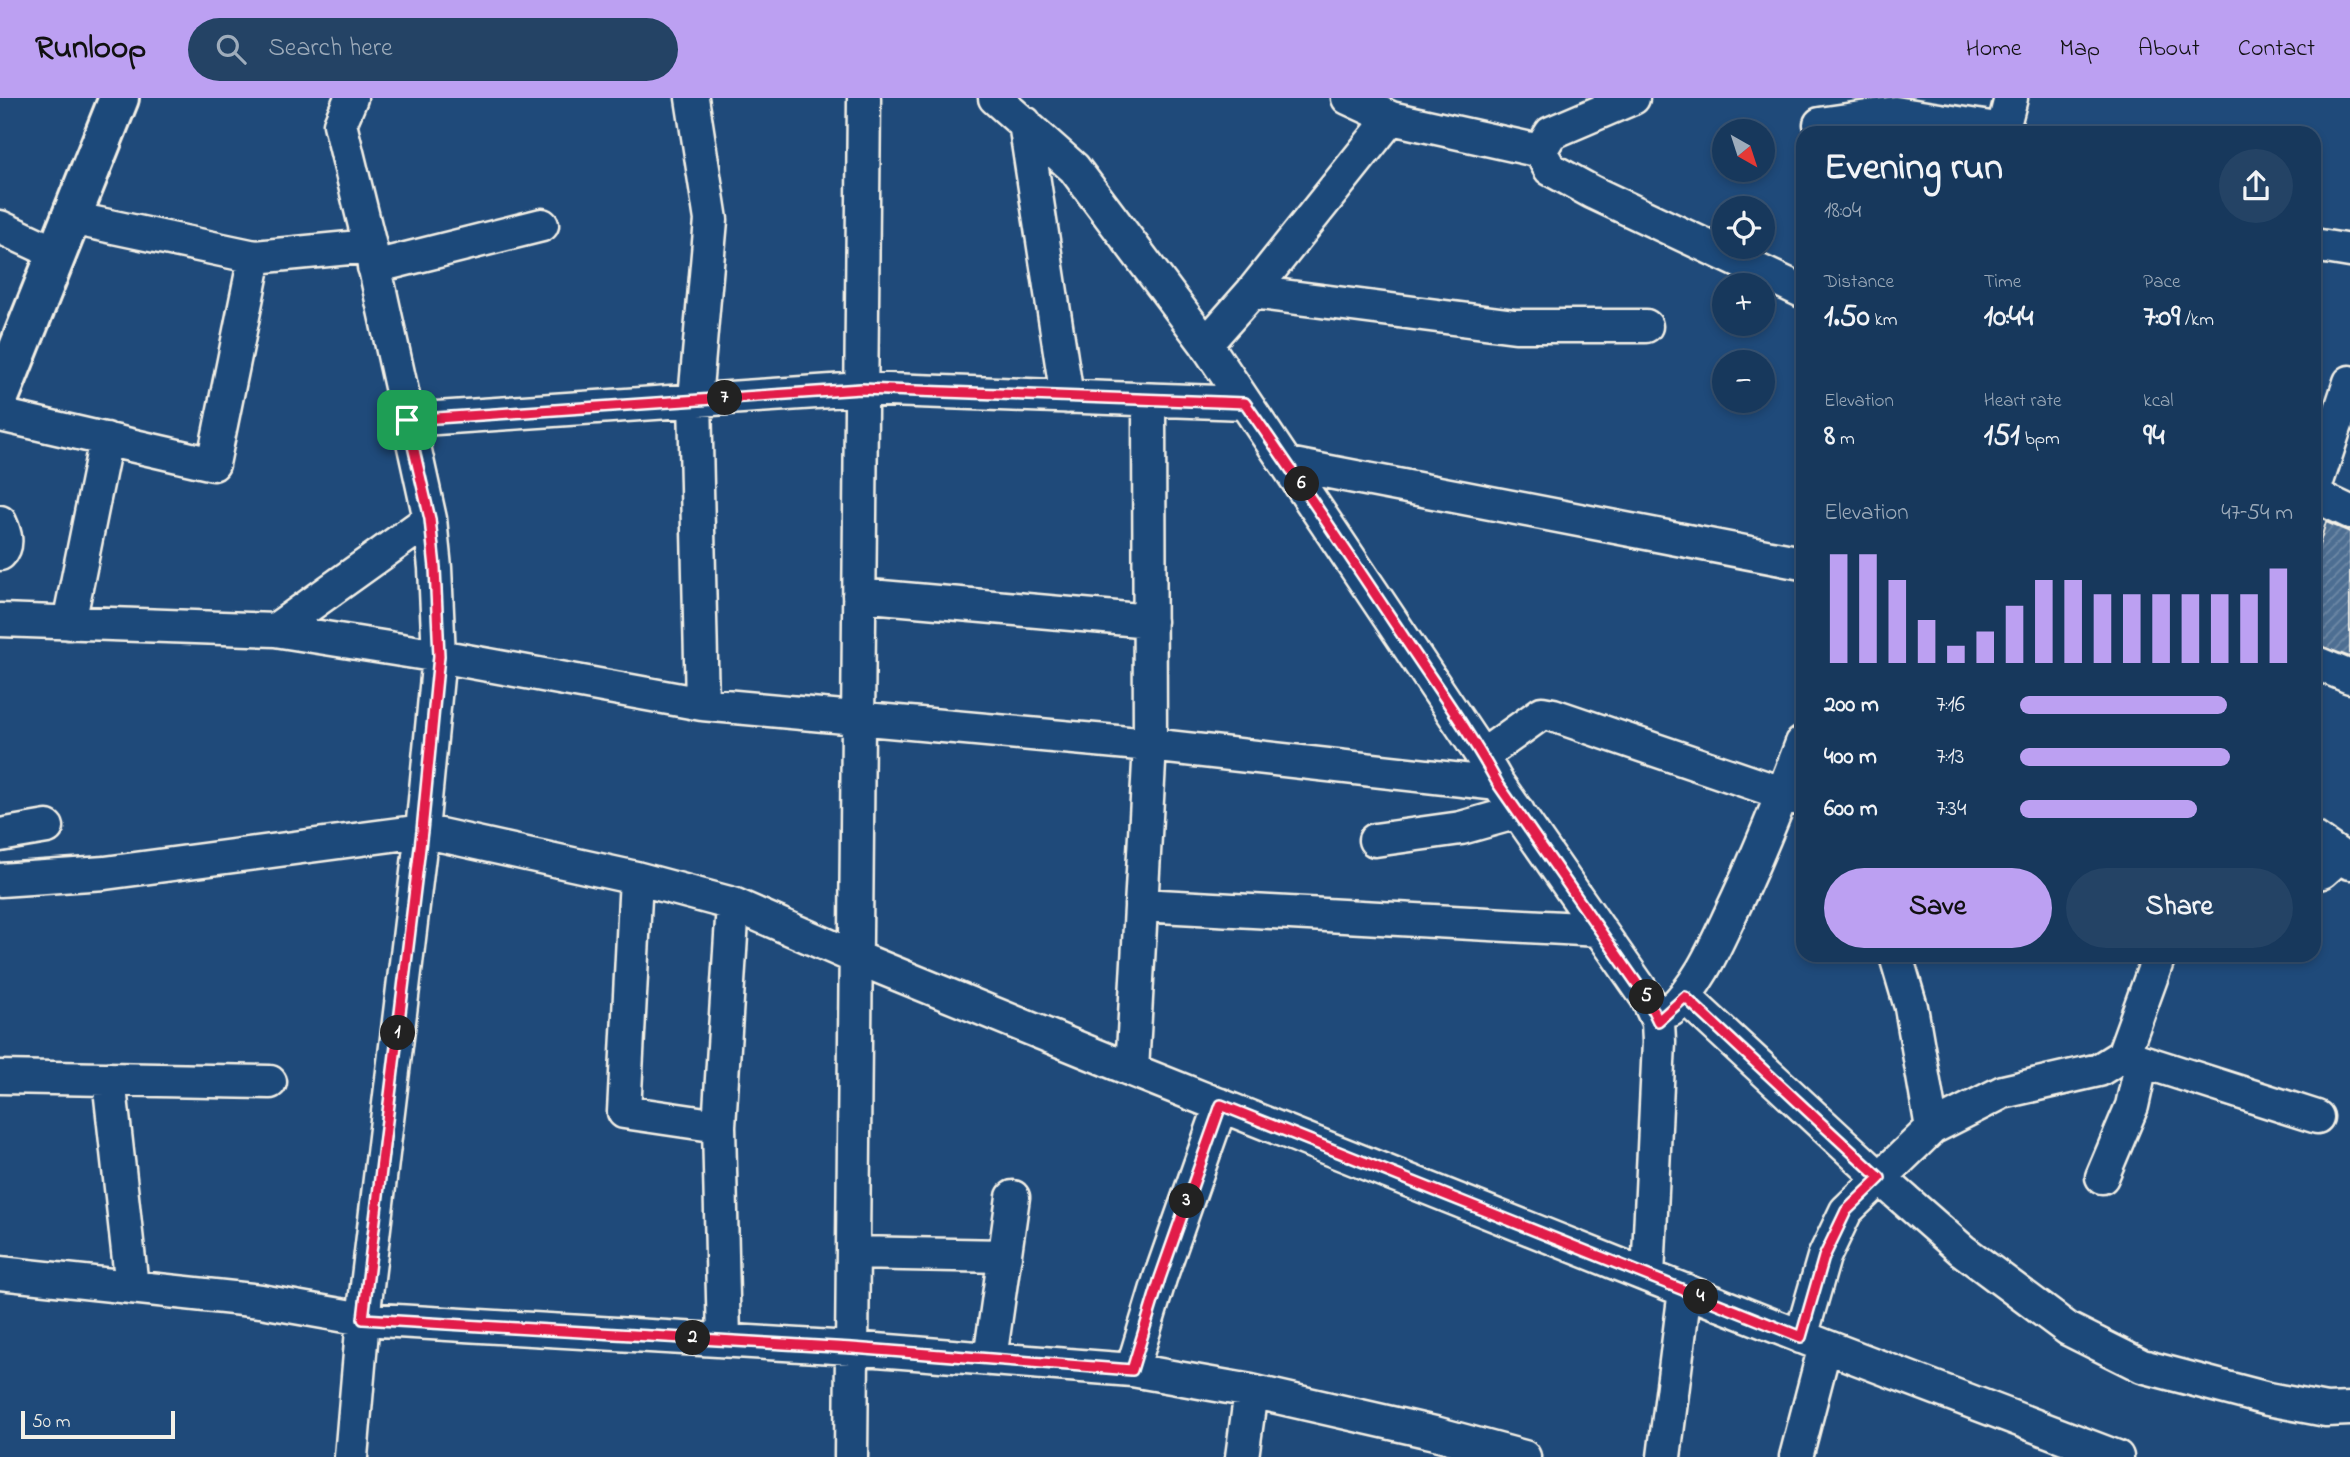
<!DOCTYPE html>
<meta charset="utf-8">
<style>
body{margin:0;font-family:"Indie Flower",sans-serif;background:#244365;color:#f1f3f6;height:100vh;display:flex;flex-direction:column;font-size:26px;white-space:nowrap}
*{box-sizing:border-box;margin:0}
p{font-size:23px;color:#9eacbb}
.icon{flex:none;width:38px;height:38px;fill:none;stroke:currentColor;stroke-width:2;stroke-linecap:round;stroke-linejoin:round}
.map{position:relative;flex:1;overflow:hidden}
.panel{position:absolute;left:1796px;top:28px;width:525px;height:836px;display:flex;flex-direction:column;background:#17385c;border-radius:21px;box-shadow:0 4px 10px #0003,0 0 0 2px #365272}
.panel>*{flex:none}
.needle{width:46px;rotate:141deg}
.buttons{position:absolute;left:1712px;top:21px;display:grid;gap:14px}
.buttons a{display:grid;place-items:center;width:63px;height:63px;border-radius:50%;background:#17385c;box-shadow:0 4px 10px #0003,0 0 0 2px #365272;font-size:35px}
.scale{position:absolute;left:21px;bottom:18px;width:154px;box-sizing:border-box;padding-left:7px;border:4px solid #f4f1e8;border-top:0;font-size:19px;line-height:24px;white-space:nowrap;color:#f4f1e8;-webkit-text-stroke:5px #1f4a7a;paint-order:stroke}
.pin{position:absolute;display:grid;place-items:center;width:60px;height:60px;color:#fff;margin:-30px;border-radius:14px;box-shadow:0 4px 10px #0006}
.km{position:absolute;width:35px;height:35px;margin:-18px;border-radius:50%;background:#222;color:#fff;font-size:19px;line-height:35px;text-align:center}
.round{display:grid;place-items:center;flex:none;width:74px;height:74px;border-radius:37px;background:#244365}
.summary{display:flex;align-items:center;justify-content:space-between;height:119px;padding:0 28px}
h1{font-size:38px;font-weight:800;line-height:52px}
.metrics{display:grid;grid-template-columns:repeat(3,1fr);gap:10px;height:119px;padding:7px 28px}
.metrics div{display:grid;align-content:center}
.metrics b{font-size:30px;font-weight:800}
.metrics small{font-size:19px;font-weight:400}
.metrics p{font-size:19px}
.chart{height:196px;padding:14px 28px}
.chart p{display:flex;justify-content:space-between}
.chart svg{width:100%;height:126px;margin-top:7px;stroke:#bca0f2;stroke-width:6}
.cta{display:flex;gap:14px;margin-top:auto;padding:14px 28px}
.cta a{flex:1;height:80px;border-radius:42px;background:#bca0f2;color:#111;font-size:28px;font-weight:800;line-height:80px;text-align:center}
.cta a+a{background:#244365;color:#f1f3f6}
ul{padding:0 28px;list-style:none;font-size:23px}
li{display:grid;grid-template-columns:112px 84px 1fr;align-items:center;height:52px}
li i{height:18px;border-radius:9px;background:#bca0f2}
header{display:flex;align-items:center;gap:42px;box-sizing:border-box;height:98px;padding:0 35px;background:#bca0f2;color:#111}
header strong{font-size:33px}
nav{display:flex;gap:38px;margin-inline-start:auto;font-size:24px}
.search{width:490px;height:63px;background:#244365;display:flex;align-items:center;gap:18px;box-sizing:border-box;padding:0 24px;border-radius:38px;color:#9eacbb;font-size:26px}
.map>svg:first-child{display:block}
.shadow{fill:#0007}
.building{fill:url(#building-hatch);stroke:#f4f1e8;stroke-width:2}
.lines{fill:none;stroke-linecap:round;stroke-linejoin:round}
.minor-casing{stroke:#f4f1e8;stroke-width:37}
.major-casing{stroke:#f4f1e8;stroke-width:44}
.minor{stroke:#1f4a7a;stroke-width:32}
.major{stroke:#1f4a7a;stroke-width:38}
.route-casing{stroke:#fff;stroke-width:14}
.route{stroke:#e11d48;stroke-width:9}
</style>
<header>
<strong>Runloop</strong>
<div class="search"><svg class="icon" aria-label="search" viewBox="0 0 24 24"><circle cx="10" cy="10" r="6"/><path d="M15 15l6 6"/></svg>Search here</div>
<nav><a>Home</a><a>Map</a><a>About</a><a>Contact</a></nav>
</header>
<div class="map">
<svg width="2350" height="1359" viewBox="0 0 2350 1359">
<defs>
<pattern id="building-hatch" width="6" height="6" patternUnits="userSpaceOnUse" patternTransform="scale(1.75)"><rect width="6" height="6" fill="#4d6e92"/><path d="M-1 1l2-2M0 6l6-6M5 7l2-2" fill="none" stroke="#708aa6"/></pattern>
</defs>
<rect width="100%" height="100%" fill="#1f4a7a"/>
<filter id="ink" filterUnits="userSpaceOnUse"><feTurbulence type="fractalNoise" baseFrequency=".0143" numOctaves="2"/><feDisplacementMap in="SourceGraphic" scale="14" xChannelSelector="R" yChannelSelector="G"/><feConvolveMatrix kernelMatrix="1 2 1 2 8 2 1 2 1" color-interpolation-filters="sRGB"/></filter>
<g filter="url(#ink)">
<path class="shadow" d="M2327,426L2350,436V574L2314,564V470Z"/>
<path class="building" d="M2326,424L2350,434V559L2314,546V464Z"/>
<g class="lines">
<g class="minor-casing">
<path id="minor" d="M692,0L711,122L695,301L702,606
M995,0L1074,70L1206,246L1482,658L1498,686L1647,900L1658,924L1659,944L1648,1178
M1348,0L1391,20L1540,53L1550,71L1592,94L1802,193
M1025,25L1067,299
M1820,26L1895,15L2003,32
M2002,35L2011,0
M1540,53L1551,35L1633,0
M71,120L255,159L370,148
M0,129L56,155
M2314,147L2350,153
M374,169L542,127
M1252,194L1515,228H1646
M1206,246L1252,194L1391,20
M0,317L213,366L255,159
M407,322L861,291L1245,305
M1288,366L1802,465
M2314,393L2350,284
M2314,397L2350,414
M0,424C5,435 9,447 0,456
M859,497L1150,523
M0,522L275,532L439,558L702,606L1150,647L1498,686
M69,525L106,341
M275,532L430,421
M2314,564L2350,579
M1482,658L1542,615L1553,617L1802,702
M0,737L47,729
M2314,740L2350,765
M1375,742L1461,730L1518,714
M2314,776L2322,774L2339,759
M636,780L624,1014L719,1028
M0,782L105,775L422,733L636,780L733,806L855,859L1132,972L1648,1178L1825,1248L2117,1359
M1141,807L1600,832
M1896,858L1911,909L1932,1030
M1685,899L1880,1080L1962,1152L2068,1231L2142,1268L2268,1301L2326,1312L2350,1311
M1671,912C1699,886 1714,851 1730,817C1757,761 1780,703 1802,645
M2123,957L2317,1019
M1132,972L1150,647L1149,303
M0,979L270,984
M109,981L132,1189
M2102,1079L2132,1008L2142,963
M853,1155L1005,1158
M0,1175L261,1203L363,1221L851,1250L1132,1272L1251,1293L1435,1335L1524,1359
M1801,1239L1824,1159L1846,1113L1932,1030L2003,994L2099,972L2123,957L2159,858
M724,1242L719,1028L733,806
M990,1261L1013,1099
M1132,1272L1160,1180L1221,1007
M351,1359L363,1221L422,733L439,558L435,470L430,421L370,148L340,26L351,0
M851,1359L864,0
M1242,1359L1251,1293
M1664,1359L1685,1192
M1796,1359L1825,1248"/>
</g>
<g class="major-casing">
<path id="major" d="M0,297L119,0"/>
</g>
<use href="#minor" class="minor"/>
<use href="#major" class="major"/>
</g>
</g>
<g class="lines" filter="url(#ink)">
<g class="route-casing">
<path id="route" d="M861,291L1245,305C1297,379 1347,454 1397,529C1431,581 1468,631 1498,686L1647,900L1658,923L1685,899L1880,1080L1846,1113L1824,1159L1801,1239L1221,1007L1160,1180L1132,1272L852,1250L363,1221L422,733L439,558L435,470L430,421L407,322Z"/>
</g>
<use href="#route" class="route"/>
</g>
</svg>
<div class="buttons">
<a><svg class="needle" viewBox="-14 -14 28 28"><path d="M0-13l5 13h-10z" fill="#e53935"/><path d="M0 13l5-13h-10z" fill="#9eacbb"/></svg></a>
<a><svg class="icon" aria-label="locate" viewBox="0 0 24 24"><circle cx="12" cy="12" r="6"/><path d="M12 2v4M12 18v4M2 12h4M18 12h4"/></svg></a>
<a>+</a>
<a>−</a>
</div>
<div class="scale">50 m</div>
<div class="pin" style="left:407px;top:322px;background:#1e9e55"><svg class="icon" aria-label="arrive" viewBox="0 0 24 24"><path d="M6 21V4h12l-3 4 3 4H6"/></svg></div>
<b class="km" style="left:398px;top:935px">1</b>
<b class="km" style="left:693px;top:1240px">2</b>
<b class="km" style="left:1187px;top:1103px">3</b>
<b class="km" style="left:1701px;top:1199px">4</b>
<b class="km" style="left:1647px;top:899px">5</b>
<b class="km" style="left:1302px;top:386px">6</b>
<b class="km" style="left:725px;top:300px">7</b>
<section class="panel">
<div class="summary"><div><h1>Evening run</h1><p>18:04</p></div><a class="round"><svg class="icon" aria-label="share" viewBox="0 0 24 24"><path d="M12 15V3M7 8l5-5 5 5M5 13v7h14v-7"/></svg></a></div>
<div class="metrics">
<div><p>Distance</p><b>1.50<small> km</small></b></div>
<div><p>Time</p><b>10:44</b></div>
<div><p>Pace</p><b>7:09<small> /km</small></b></div>
</div>
<div class="metrics">
<div><p>Elevation</p><b>8<small> m</small></b></div>
<div><p>Heart rate</p><b>151<small> bpm</small></b></div>
<div><p>kcal</p><b>94</b></div>
</div>
<div class="chart"><p><span>Elevation</span>47–54 m</p>
<svg viewBox="0 0 160 44" preserveAspectRatio="none"><path d="M5 44V6M15 44V6M25 44V15M35 44V29M45 44V38M55 44V33M65 44V24M75 44V15M85 44V15M95 44V20M105 44V20M115 44V20M125 44V20M135 44V20M145 44V20M155 44V11"/></svg>
</div>
<ul>
<li><b>200 m</b>7:16<i style="width:76%"></i></li>
<li><b>400 m</b>7:13<i style="width:77%"></i></li>
<li><b>600 m</b>7:34<i style="width:65%"></i></li>
</ul>
<div class="cta"><a>Save</a><a>Share</a></div>
</section>
</div>
